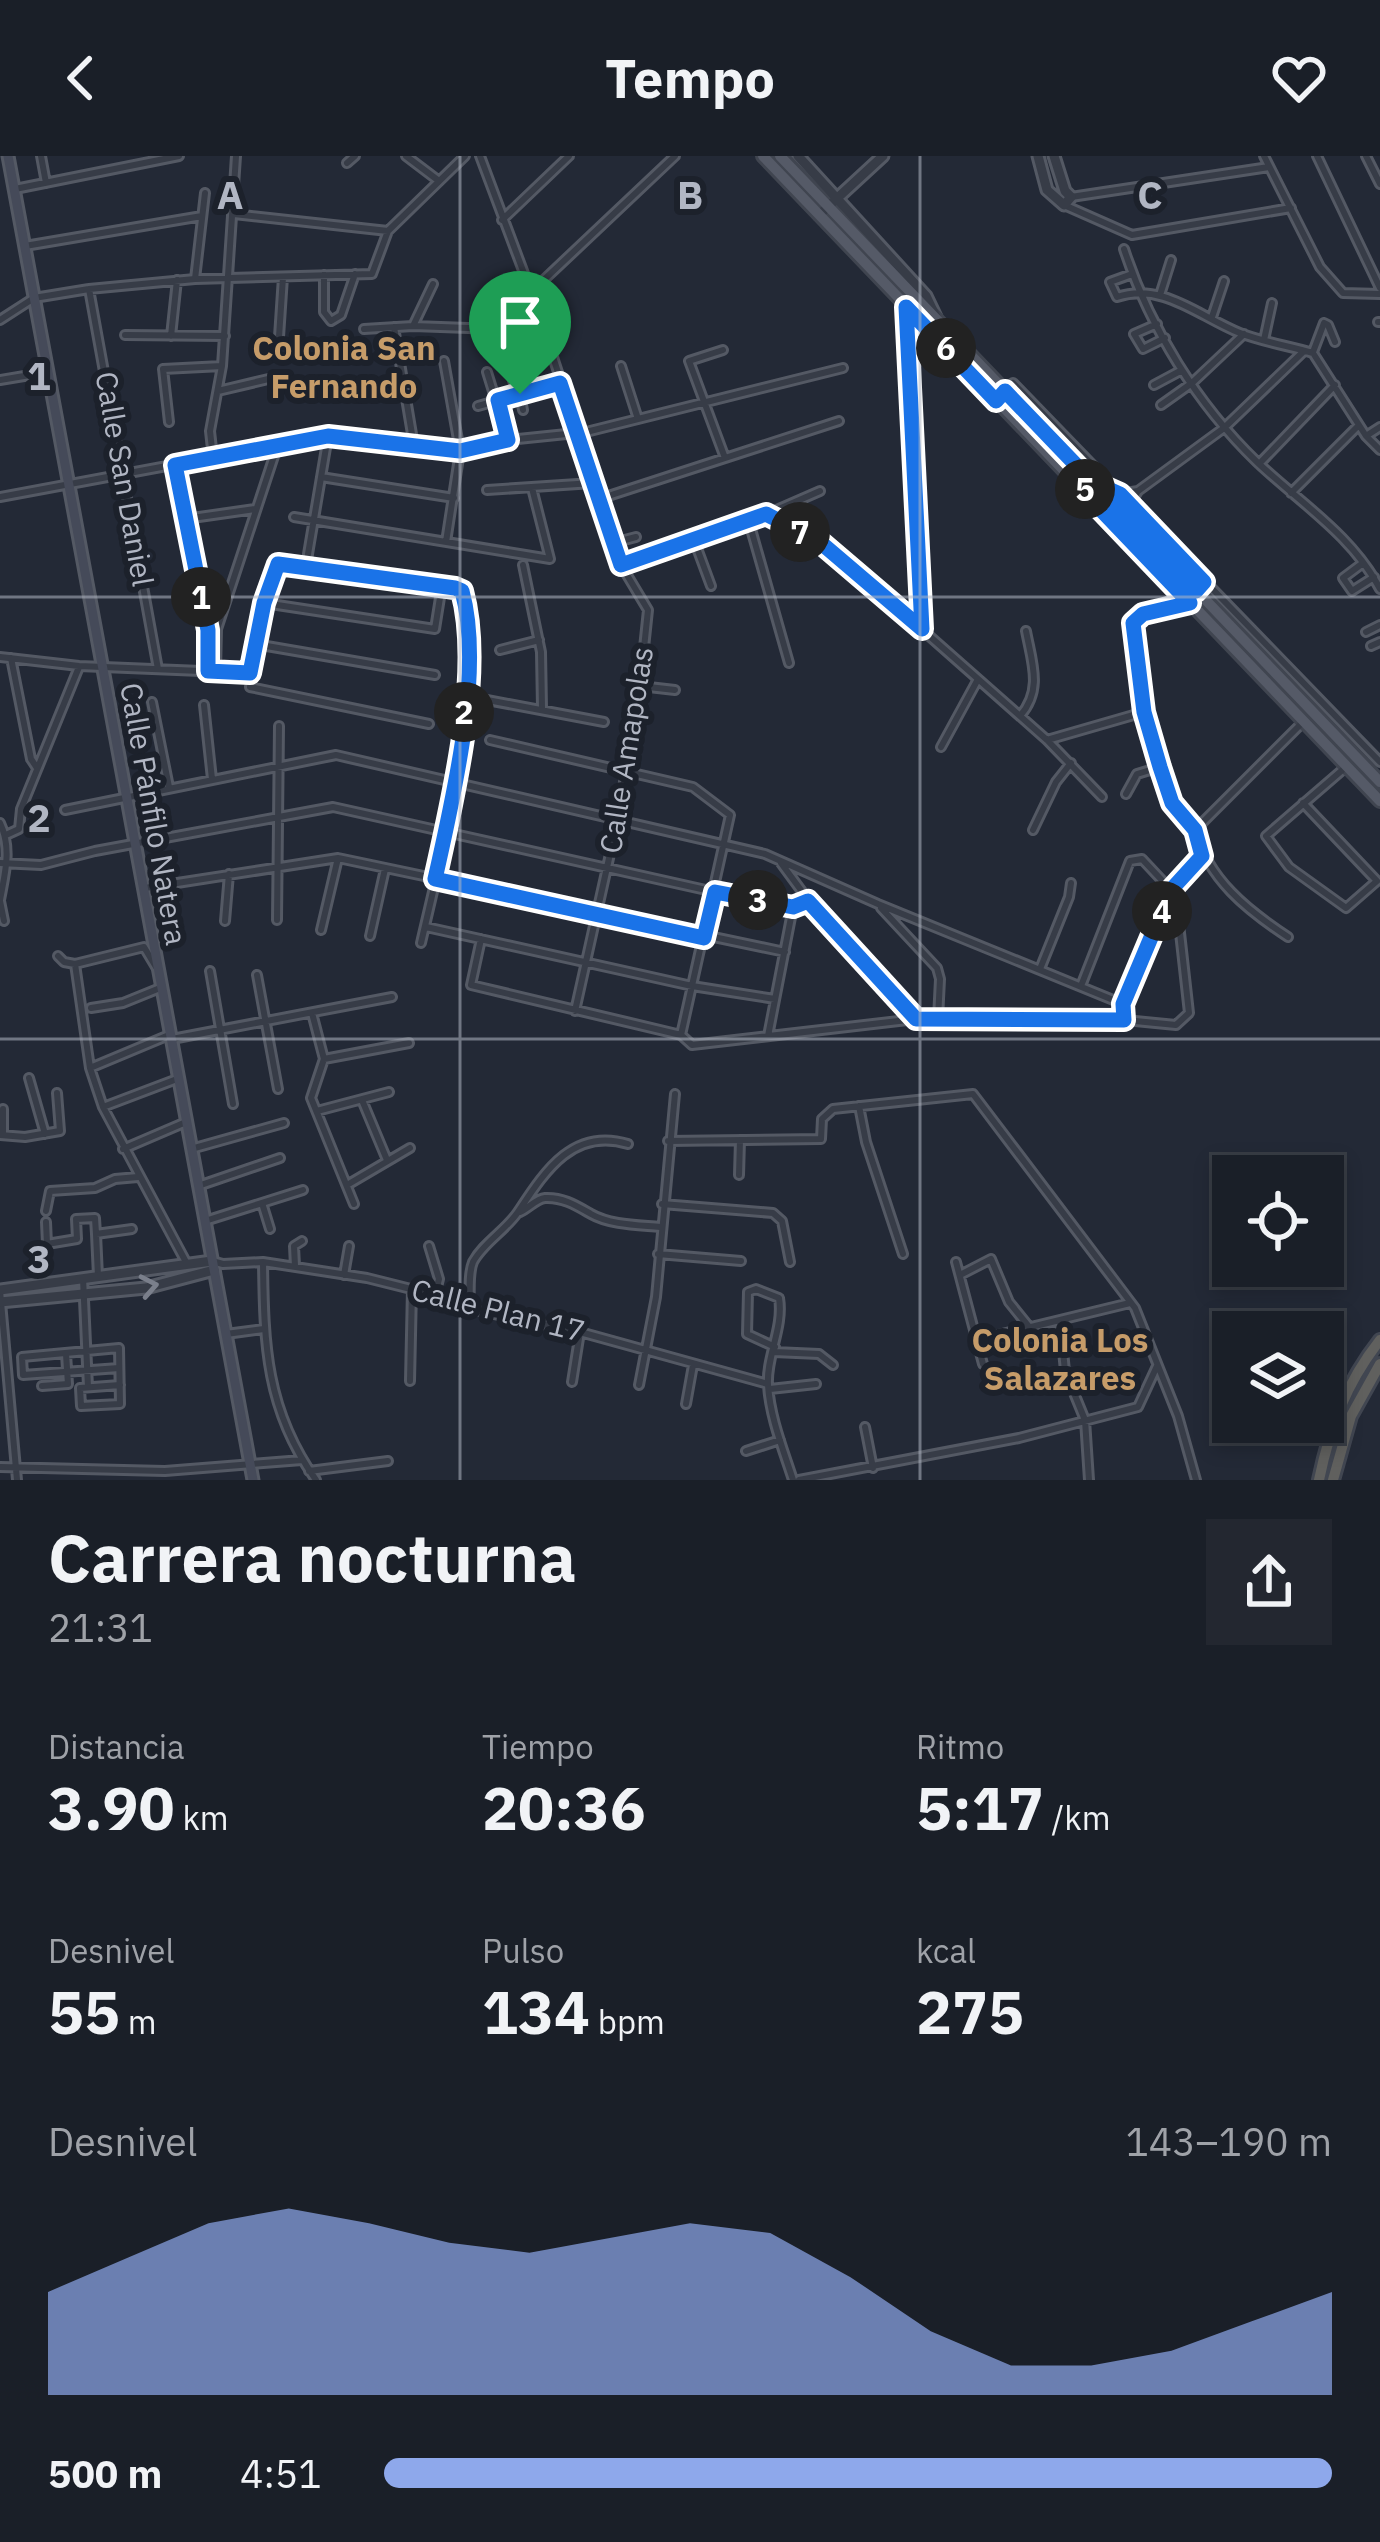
<!DOCTYPE html>
<html lang="es">
<meta charset="utf-8">
<style>
body{margin:0;font-family:"IBM Plex Sans",sans-serif;background:#232730;color:#f1f3f6;height:100vh;display:flex;flex-direction:column;font-size:45px;white-space:nowrap}
*{box-sizing:border-box;margin:0}
p{font-size:39px;color:#9fa2a8}
.icon{flex:none;width:66px;height:66px;fill:none;stroke:currentColor;stroke-width:2;stroke-linecap:round;stroke-linejoin:round}
.map{position:relative;height:1324px;overflow:hidden}
.details{display:flex;flex-direction:column;background:#1a1f28;flex:1}
.details>*{flex:none}
.tools{position:absolute;left:1212px;top:999px;display:grid;gap:24px}
.tools a{display:grid;place-items:center;width:132px;height:132px;border-radius:0px;background:#1a1f28;box-shadow:0 6px 18px #0003,0 0 0 3px #383d45;font-size:60px}
.pin{position:absolute;display:grid;place-items:center;width:102px;height:102px;color:#fff;margin:-123px -51px;border-radius:50% 50% 50% 0;rotate:-45deg;box-shadow:0 0 12px #0007}
.pin .icon{rotate:45deg}
.km{position:absolute;width:60px;height:60px;margin:-30px;border-radius:50%;background:#222;color:#fff;font-size:33px;line-height:60px;text-align:center}
.round{display:grid;place-items:center;flex:none;width:126px;height:126px;border-radius:0px;background:#232730}
.headline{display:flex;align-items:center;justify-content:space-between;height:204px;padding:0 48px}
h1{font-size:66px;font-weight:700;line-height:90px}
.stats{display:grid;grid-template-columns:repeat(3,1fr);gap:18px;height:204px;padding:12px 48px}
.stats div{display:grid;align-content:center}
.stats b{font-size:60px;font-weight:700}
.stats small{font-size:33px;font-weight:400}
.stats p{font-size:33px}
.chart{height:336px;padding:24px 48px}
.chart p{display:flex;justify-content:space-between}
.chart svg{width:100%;height:216px;margin-top:12px;fill:#8ea8eb;opacity:.7}
ul{padding:0 48px;list-style:none;font-size:39px}
li{display:grid;grid-template-columns:192px 144px 1fr;align-items:center;height:90px}
li i{height:30px;border-radius:15px;background:#8ea8eb}
header{display:flex;justify-content:space-between;align-items:center;height:156px;padding:0 48px;background:#1a1f28;font-size:54px;font-weight:700}
.map>svg:first-child{display:block}
.lines{fill:none;stroke-linecap:round;stroke-linejoin:round}
.minor-casing{stroke:#545964;stroke-width:12}
.tertiary-casing{stroke:#545964;stroke-width:15}
.secondary-casing{stroke:#545964;stroke-width:15}
.primary-casing{stroke:#404550;stroke-width:16}
.trunk-casing{stroke:#414651;stroke-width:16}
.minor{stroke:#373c47;stroke-width:6}
.tertiary{stroke:#373c47;stroke-width:9}
.secondary{stroke:#454a59;stroke-width:9}
.primary{stroke:#555a67;stroke-width:10}
.trunk{stroke:#60605e;stroke-width:10}
.oneway{stroke:#7a7f8b}
.route-casing{stroke:#fff;stroke-width:24}
.route{stroke:#1a73e8;stroke-width:15}
.grid{fill:none;stroke:#b1b6c3;stroke-width:3;stroke-opacity:0.55}
.labels{text-anchor:middle;stroke-width:12;stroke-linejoin:round;paint-order:stroke}
.street-label{font-size:30px;fill:#b1b6c3;stroke:#1c212b}
.neighbourhood-label{font-size:33px;font-weight:bold;fill:#c69c69;stroke:#1c212b}
.grid-label{font-size:39px;text-anchor:middle;font-weight:bold;fill:#b1b6c3;stroke:#1c212b;stroke-width:12;stroke-linejoin:round;paint-order:stroke}
</style>
<header><svg class="icon" aria-label="back" viewBox="0 0 24 24"><path d="M15 5l-7 7 7 7"/></svg>Tempo<svg class="icon" aria-label="heart" viewBox="0 0 24 24"><path d="M12 20l-8-8c-3-5 5-10 8-4 3-6 11-1 8 4z"/></svg></header>
<div class="map">
<svg width="1380" height="1324" viewBox="0 0 1380 1324">
<rect width="100%" height="100%" fill="#232936"/>
<g class="lines">
<g class="minor-casing">
<path id="minor" d="M41,0L46,27
M406,0L439,25
M480,0L537,152L621,409L648,454L640,530L618,662L575,855
M1264,0L1320,111L1343,137L1380,138
M1317,0L1380,132
M1366,0L1380,28
M347,7L355,0
M15,33L179,0
M1071,41L1269,11
M1064,49L1132,79L1291,52
M234,58L388,75
M502,64L569,0
M25,90L202,60
M1124,93C1150,172 1197,248 1257,306C1299,346 1353,380 1380,433
M1132,118L1110,126L1117,141C1163,126 1198,160 1240,177C1263,186 1289,190 1313,197L1366,280L1380,294
M324,119V156L331,165L341,159L355,118
M195,123L205,37
M89,133L158,513
M531,136L675,0
M1160,139L1171,104
M906,154L922,473
M1212,161L1224,125
M0,164L34,142L89,133L195,123L372,118L388,75L465,0
M1378,166H1380
M1324,167L1328,169L1335,186
M1157,168L1134,178L1143,193L1165,182
M413,170L433,128
M394,171L414,290
M364,173L413,170L496,173L535,153
M125,179L225,180
M171,180L177,124
M279,181L283,121
M1264,184L1272,147
M723,194L689,205L725,302
M1313,196L1324,167
M444,205L460,295L446,386
M509,210L517,239
M621,210L638,263
M487,216L508,284
M0,224L48,216
M1154,229L1182,214
M218,235L277,221
M1005,235L1013,227L1380,606
M520,238L523,254
M1161,249L1192,227L1244,178
M478,250L560,227
M169,266L163,213L222,210
M1366,280L1380,271
M213,302L210,275L222,210L236,0
M1259,308L1335,229
M175,309L208,474V515
M321,321L454,342
M1102,330L1120,338L1138,335
M487,334L593,327
M1291,337L1359,269
M0,341L328,280L460,295L508,284L586,276L843,212
M599,343L839,265
M1130,348L1138,335L1224,272L1304,195
M767,358L819,386L849,409L1047,584L1102,641
M294,361L550,403L532,332
M185,363L255,353
M749,366L789,507
M694,384L711,430
M613,387L636,381
M1363,407L1343,422L1352,435L1374,421
M523,409L541,496L542,552
M621,409L749,366L820,335
M306,410L328,280
M264,447L435,473L442,429
M1190,447L1143,458L1133,467C1141,530 1146,630 1195,674
M1366,476L1380,469
M255,488L435,519
M1371,490L1380,486
M500,494L539,484
M0,501L79,510L250,517
M11,502L31,603L37,612
M216,515L217,473L277,291
M640,530L675,534
M466,540L604,566
M152,546L169,631
M204,549L212,623
M1020,560C1043,534 1032,507 1026,475
M490,584L693,631L730,659L681,879
M1047,584L1144,556
M941,591L977,525
M1126,638L1137,618L1160,611
M1303,647L1377,725L1346,752L1289,711L1266,680L1347,610
M65,654L336,599L765,698L878,748L1123,848
M0,667C12,692 5,717 0,744
M1033,674L1056,626L1071,607
M1195,674L1303,566
M1195,674C1208,723 1247,754 1288,781
M6,679L19,673L21,653L79,511
M0,707L41,709L95,695L333,651L715,736L793,751L809,745
M781,707L809,745L916,863
M145,732L338,702L785,796
M0,745L4,765
M881,752L937,812L940,823L938,863
M277,764L279,570
M225,765L229,718
M426,771L692,830L775,843
M321,774L338,702
M370,780L385,713
M481,783L471,829L681,879L692,889L916,863L1125,864L1176,869L1189,857L1177,750L1171,734L1142,703L1130,705L1081,830
M421,787C442,695 488,525 462,435L278,408L264,447L250,531L429,568
M58,800L64,806L75,808
M75,808L90,912L103,951L186,1106
M75,808L144,791L156,811
M1040,813L1069,741L1071,727
M210,815L233,948
M257,819L278,933
M91,852L123,847L160,832
M312,857L324,903L311,942L354,1048
M1125,864L1123,848L1171,734L1202,700
M768,880L793,751
M172,883L392,841
M324,903L409,887
M90,912L169,879
M29,922L45,978
M362,944L387,1004
M859,950L866,986L903,1098
M103,951L177,923
M3,953V979
M317,955L389,936
M0,979L25,981L60,975L57,937
M668,985L821,983L822,963L833,953L973,938L1135,1152L1178,1260L1196,1324
M123,993L186,966
M191,993L284,967
M739,1019L740,984
M347,1029L410,992
M198,1030L280,1002
M262,1047L270,1073
M662,1048L773,1057L782,1065L790,1106
M46,1055L50,1035L95,1032L115,1023L138,1021
M520,1056C529,1052 536,1043 545,1042C563,1041 577,1050 591,1058C610,1069 639,1069 660,1071
M205,1065L303,1034
M46,1066L47,1088L77,1083L76,1063L95,1062L96,1078L132,1073
M96,1078L98,1120
M429,1090L439,1123L435,1139
M658,1098L741,1105
M212,1105L223,1108L263,1106L367,1122L435,1139L470,1153L580,1176L768,1228
M263,1106C264,1189 266,1254 316,1324
M956,1106L983,1208
M295,1110L294,1090L302,1085
M344,1119L349,1090
M960,1119L991,1103L1009,1146L1030,1172
M83,1122L88,1231
M0,1135L17,1324
M470,1153C470,1139 468,1118 473,1106C483,1087 506,1074 518,1056C544,1017 572,971 628,988
M1060,1165L1065,1215L1085,1264L1089,1324
M226,1178L264,1173
M977,1184L1130,1147
M775,1191L747,1178L748,1136L756,1133L779,1142C784,1171 766,1201 768,1229C770,1261 783,1293 793,1324
M774,1196L819,1198L833,1209
M119,1212L23,1219L22,1201L119,1192L120,1248L81,1250L80,1232L120,1229
M410,1225L412,1133
M572,1226L580,1176
M639,1229L656,1141L675,938
M42,1230L68,1228L66,1198
M770,1233L816,1228
M686,1248L693,1209
M865,1271L873,1312
M746,1295L780,1284
M0,1311L165,1315L302,1304
M309,1315L388,1305
M799,1324L1019,1282L1138,1251L1157,1210"/>
</g>
<g class="tertiary-casing">
<path id="tertiary" d="M798,0L926,140L936,161
M1038,0L1047,34L1064,49L1071,41L1065,35L1054,0
M819,59L883,0
M0,1134L212,1105
M0,1146L146,1132L214,1114"/>
</g>
<g class="secondary-casing">
<path id="secondary" d="M8,0L253,1324"/>
</g>
<g class="primary-casing">
<path id="primary" d="M763,0L1380,645
M780,0L1380,626"/>
</g>
<g class="trunk-casing">
<path id="trunk" d="M1319,1324C1330,1271 1346,1227 1380,1184
M1333,1324L1351,1260L1380,1208"/>
</g>
<use href="#minor" class="minor"/>
<use href="#tertiary" class="tertiary"/>
<use href="#secondary" class="secondary"/>
<use href="#primary" class="primary"/>
<use href="#trunk" class="trunk"/>
</g>
<defs><path id="oneway-chevron" d="M-2-3.5L2.5 0L-2 3.5" fill="none" stroke-width="1.6" stroke-linecap="round" stroke-linejoin="round" transform="scale(3)"/></defs>
<use class="oneway" href="#oneway-chevron" transform="translate(149 1130) rotate(-11)"/>
<g class="lines">
<g class="route-casing">
<path id="route" d="M520,238L498,244L508,284L460,295L328,280L175,309L208,474V515L250,517L264,447L278,408L455,432L462,435C484,515 453,642 435,723L704,782L715,736L793,751L808,745L916,863L1124,864L1123,848L1171,734L1202,700L1195,674L1172,647L1160,611L1144,556L1133,467L1143,458L1190,447L1083,335L1093,326L1120,338L1204,426L1196,435L1100,334C1068,301 1037,268 1005,235L996,245L906,151L922,473L820,386L766,358L621,409L560,227L520,238"/>
</g>
<use href="#route" class="route"/>
</g>
<path class="grid" d="M460,0V1324M920,0V1324M0,441H1380M0,883H1380"/>
<g class="labels">
<g class="street-label">
<text transform="translate(124 323) rotate(80)" y="10">Calle San Daniel</text>
<text transform="translate(627 594) rotate(-81)" y="10">Calle Amapolas</text>
<text transform="translate(153 658) rotate(80)" y="10">Calle Pánfilo Natera</text>
<text transform="translate(498 1155) rotate(14)" y="10">Calle Plan 17</text>
</g>
<g class="neighbourhood-label">
<text x="344" y="204">Colonia San<tspan x="344" dy="38">Fernando</tspan></text>
<text x="1060" y="1196">Colonia Los<tspan x="1060" dy="38">Salazares</tspan></text>
</g>
</g>
<g class="grid-label">
<text x="230" y="53">A</text>
<text x="690" y="53">B</text>
<text x="1150" y="53">C</text>
<text x="39" y="234">1</text>
<text x="39" y="676">2</text>
<text x="39" y="1117">3</text>
</g>
</svg>
<div class="tools">
<a><svg class="icon" aria-label="locate" viewBox="0 0 24 24"><circle cx="12" cy="12" r="6"/><path d="M12 2v4M12 18v4M2 12h4M18 12h4"/></svg></a>
<a><svg class="icon" aria-label="layers" viewBox="0 0 24 24"><path d="M12 4l9 5-9 5-9-5zM3 14l9 5 9-5"/></svg></a>
</div>
<div class="pin" style="left:520px;top:238px;background:#1e9e55"><svg class="icon" aria-label="arrive" viewBox="0 0 24 24"><path d="M6 21V4h12l-3 4 3 4H6"/></svg></div>
<b class="km" style="left:201px;top:441px">1</b>
<b class="km" style="left:464px;top:556px">2</b>
<b class="km" style="left:758px;top:744px">3</b>
<b class="km" style="left:1162px;top:755px">4</b>
<b class="km" style="left:1085px;top:333px">5</b>
<b class="km" style="left:946px;top:192px">6</b>
<b class="km" style="left:800px;top:376px">7</b>
</div>
<section class="details">
<div class="headline"><div><h1>Carrera nocturna</h1><p>21:31</p></div><a class="round"><svg class="icon" aria-label="share" viewBox="0 0 24 24"><path d="M12 15V3M7 8l5-5 5 5M5 13v7h14v-7"/></svg></a></div>
<div class="stats">
<div><p>Distancia</p><b>3.90<small> km</small></b></div>
<div><p>Tiempo</p><b>20:36</b></div>
<div><p>Ritmo</p><b>5:17<small> /km</small></b></div>
</div>
<div class="stats">
<div><p>Desnivel</p><b>55<small> m</small></b></div>
<div><p>Pulso</p><b>134<small> bpm</small></b></div>
<div><p>kcal</p><b>275</b></div>
</div>
<div class="chart"><p><span>Desnivel</span>143–190 m</p>
<svg viewBox="0 0 160 44" preserveAspectRatio="none"><path d="M0 44V23L10 16L20 9L30 6L40 9L50 13L60 15L70 12L80 9L90 11L100 20L110 31L120 38L130 38L140 35L150 29L160 23V44z"/></svg>
</div>
<ul>
<li><b>500 m</b>4:51<i style="width:100%"></i></li>
</ul>
</section>
